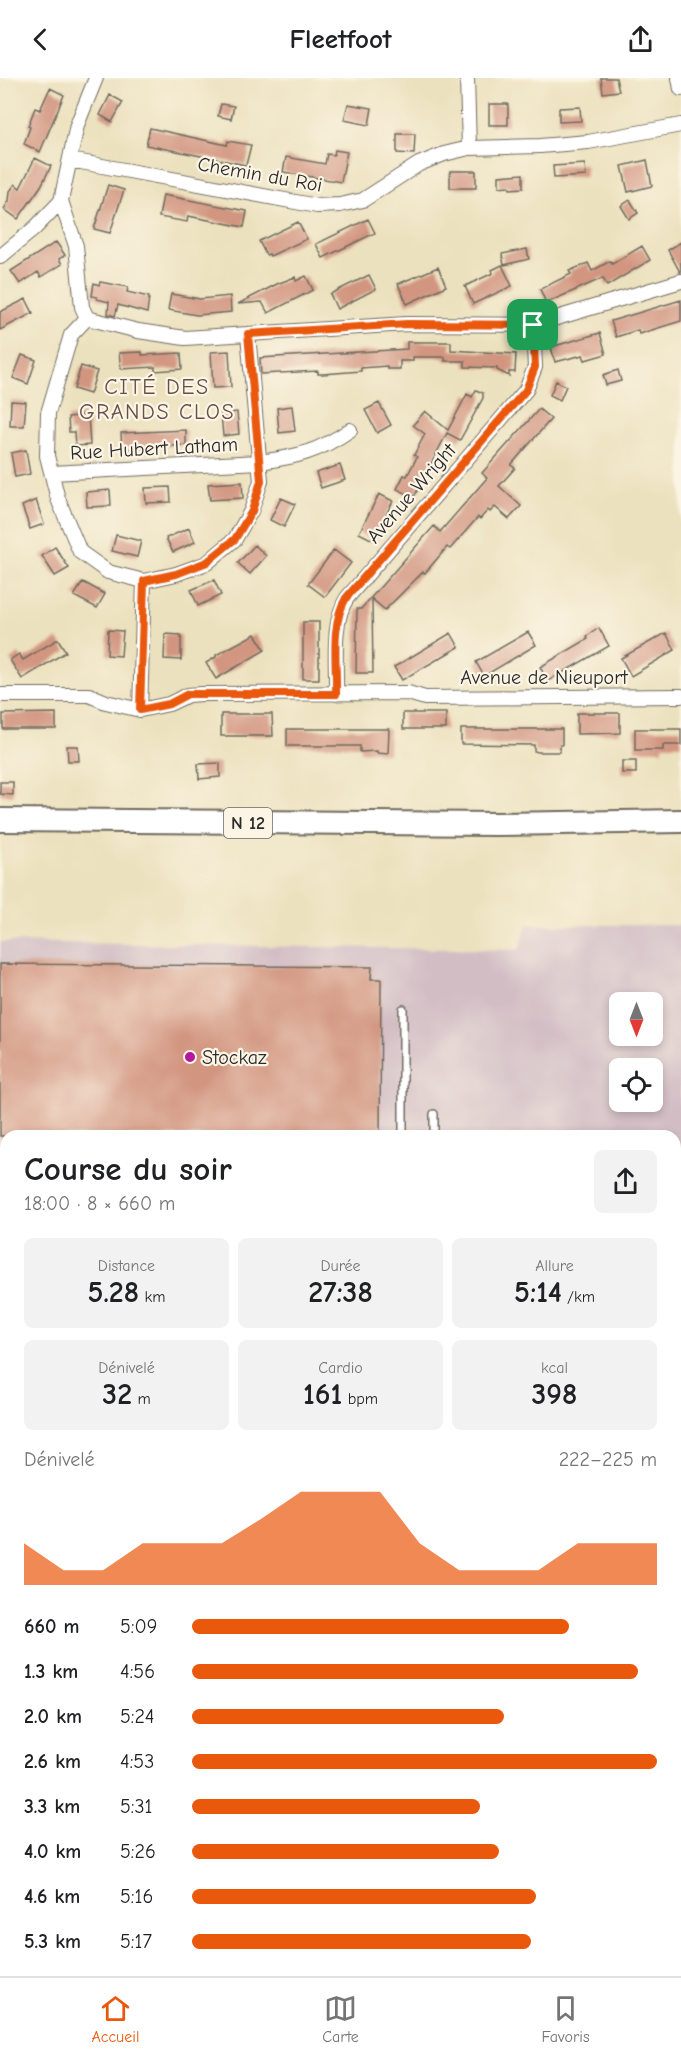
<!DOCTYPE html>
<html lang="fr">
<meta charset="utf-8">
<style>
body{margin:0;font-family:"Comic Neue",sans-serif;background:#f2f2f2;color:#202124;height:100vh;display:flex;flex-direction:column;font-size:22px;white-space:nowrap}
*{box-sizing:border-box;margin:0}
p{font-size:20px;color:#757577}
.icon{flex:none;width:33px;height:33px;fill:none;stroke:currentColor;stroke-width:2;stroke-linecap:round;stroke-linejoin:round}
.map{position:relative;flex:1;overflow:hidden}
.drawer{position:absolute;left:0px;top:1052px;width:681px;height:848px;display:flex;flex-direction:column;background:#fff;border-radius:18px 18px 0 0;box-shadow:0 3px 9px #0003}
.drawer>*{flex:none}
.needle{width:39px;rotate:180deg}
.tools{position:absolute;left:609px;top:914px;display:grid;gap:12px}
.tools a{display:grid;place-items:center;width:54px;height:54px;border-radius:9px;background:#fff;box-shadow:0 3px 9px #0003;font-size:30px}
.pin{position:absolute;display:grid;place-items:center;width:51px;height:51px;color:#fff;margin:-26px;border-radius:12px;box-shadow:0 3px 9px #0006}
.round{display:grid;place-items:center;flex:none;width:63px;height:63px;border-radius:9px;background:#f2f2f2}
.headline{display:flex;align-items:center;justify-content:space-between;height:102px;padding:0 24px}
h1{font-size:33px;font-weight:800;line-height:45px}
.metrics{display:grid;grid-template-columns:repeat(3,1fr);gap:9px;height:102px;padding:6px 24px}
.metrics div{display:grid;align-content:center;border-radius:9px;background:#f2f2f2;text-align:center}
.metrics b{font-size:30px;font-weight:800}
.metrics small{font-size:16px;font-weight:400}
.metrics p{font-size:16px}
.chart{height:168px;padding:12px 24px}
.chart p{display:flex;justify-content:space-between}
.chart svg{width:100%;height:108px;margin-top:6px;fill:#ea580c;opacity:.7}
ul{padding:0 24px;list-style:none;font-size:20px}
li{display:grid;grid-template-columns:96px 72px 1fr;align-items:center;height:45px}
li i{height:15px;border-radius:8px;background:#ea580c}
header{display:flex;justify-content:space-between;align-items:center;height:78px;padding:0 24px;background:#fff;font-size:27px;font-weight:800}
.tab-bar{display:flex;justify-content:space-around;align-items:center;height:84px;border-top:2px solid #e0e0e0;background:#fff;font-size:16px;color:#757577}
.tab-bar a{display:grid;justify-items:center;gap:3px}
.tab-bar .on{color:#ea580c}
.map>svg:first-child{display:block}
.industrial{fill:#d2bdc5;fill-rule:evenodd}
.green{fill:#bfce70;stroke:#757c4e;stroke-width:1.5}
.building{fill:#d29580}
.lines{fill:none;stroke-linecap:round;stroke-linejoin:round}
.service-casing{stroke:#6f6b5e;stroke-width:10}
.minor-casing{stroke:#6f6b5e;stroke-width:16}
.primary-casing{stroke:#6f6b5e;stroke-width:26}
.service{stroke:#fff;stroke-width:7}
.minor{stroke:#fff;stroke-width:14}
.primary{stroke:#fff;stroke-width:22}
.route-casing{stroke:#fff;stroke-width:12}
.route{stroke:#ea580c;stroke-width:8}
.poi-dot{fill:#b5179e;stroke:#fcf5e5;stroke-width:2}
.labels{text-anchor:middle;stroke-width:4.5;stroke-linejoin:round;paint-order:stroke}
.shield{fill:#fcf5e5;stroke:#6a6863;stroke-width:1.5}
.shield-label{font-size:18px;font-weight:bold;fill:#2b2b2b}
.street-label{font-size:20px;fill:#2b2b2b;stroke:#fcf5e5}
.poi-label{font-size:20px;fill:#2b2b2b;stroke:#fcf5e5;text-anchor:start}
.quarter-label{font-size:22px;letter-spacing:1.5px;fill:#655049;stroke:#fcf5e5}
</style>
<header><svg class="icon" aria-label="back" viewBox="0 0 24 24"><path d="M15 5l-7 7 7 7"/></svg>Fleetfoot<svg class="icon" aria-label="share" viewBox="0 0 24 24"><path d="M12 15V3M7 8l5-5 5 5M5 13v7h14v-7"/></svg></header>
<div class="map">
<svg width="681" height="1898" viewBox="0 0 681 1898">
<rect width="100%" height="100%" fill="#fcf5e5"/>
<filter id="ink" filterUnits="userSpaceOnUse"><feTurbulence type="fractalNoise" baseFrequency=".0167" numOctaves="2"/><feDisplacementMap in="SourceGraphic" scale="12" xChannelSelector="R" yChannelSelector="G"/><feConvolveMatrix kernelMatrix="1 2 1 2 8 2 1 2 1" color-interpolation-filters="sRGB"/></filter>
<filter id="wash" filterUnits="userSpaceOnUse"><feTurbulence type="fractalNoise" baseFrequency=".008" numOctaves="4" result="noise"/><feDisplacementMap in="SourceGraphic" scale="24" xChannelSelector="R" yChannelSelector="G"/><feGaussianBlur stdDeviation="1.35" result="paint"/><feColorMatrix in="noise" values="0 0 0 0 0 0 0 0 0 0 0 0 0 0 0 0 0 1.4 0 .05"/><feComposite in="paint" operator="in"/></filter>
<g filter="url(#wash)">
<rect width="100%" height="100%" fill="#ece1be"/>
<path class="industrial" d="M527,847H681V1898H286L284,1893H675V1058H6V1886H0V864L519,872ZM620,924H652V957H620ZM620,990H652V1023H620Z"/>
<path class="green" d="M0,1422H6V1445L0,1446Z
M0,1858H6V1886H0Z"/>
<g id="blocks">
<path class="building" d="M601,0H616L619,13L603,15Z
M50,10L64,17L40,74L24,66L30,49L28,48L35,30L40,32Z
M110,17L123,24L112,44L100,37Z
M221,26L234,28L231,41L218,38Z
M348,26L372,30L369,47L344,42Z
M489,26H508V47H489Z
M580,29L581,43L559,44V30Z
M150,50L227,67L228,63L251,67L246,87L146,67Z
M397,56H415L414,76L397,75Z
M335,72L347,74L341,104L283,94L286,79L325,86L327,76L334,77Z
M35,80L51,88L41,108L18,141L4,131L9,123L10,113L15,106L20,110Z
M647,82L652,108L628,114L622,88Z
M585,86L586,98L554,100L553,88Z
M450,93H476V110H450Z
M523,96V110L510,111L509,108L499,109V98Z
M108,107L124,112L110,155L94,151Z
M163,117L247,133L244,149L188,138L187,144L159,139Z
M630,122L638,135L629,141L621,128Z
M368,141L375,155L323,180L316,166Z
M298,144L307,161L270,178L269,176L266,177L259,163Z
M56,164L65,177L59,181L62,186L41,199L38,194L20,206L11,193Z
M681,164V194H680L668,172Z
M642,168L650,182L607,208L603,200L546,225L540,211L571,196L569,193L588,185L592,193L610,183L612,186Z
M527,171L529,181L504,187L502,176Z
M502,187L512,208L473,226L465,208L493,195L492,192Z
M438,189L446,208L407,226L398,206Z
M369,197L376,211L337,231L330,216Z
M306,198L313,212L268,235L262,224L238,226L277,206L295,199L296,203Z
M100,204L128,209L127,214L149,219L147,235L118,227L115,238L108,236L109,224L97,221V219L92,218L94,205L99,207Z
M171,216L200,221L230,218L231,234L197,237L168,232Z
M26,221L33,235L0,252V234Z
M681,222V243L639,256L638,252L616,259L611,243Z
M600,255L606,276L585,282L583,277L555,284L551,269Z
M407,264H451V272L516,276L515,294H509V298L497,292V290L465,289V283H445V279H413V283H400V291H387V288L361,290V293L323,296H318V293L261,296L260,280L407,271Z
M229,273L231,309L213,310L211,274Z
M142,274V277L181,275L182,291L155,293V289L121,291L119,275Z
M22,277L36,282L28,306L13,300Z
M81,288L97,293L90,316L74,311Z
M618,292L621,303L606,307L603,297Z
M556,303L566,308L560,322L550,317Z
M476,312L483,315V320L460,362L447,355L414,419L397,411L404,397L407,398L417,379L414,377L425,356L413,347L425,333L448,352L467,316L472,319Z
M11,323L26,324L24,348H10Z
M379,325L391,347L377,355L365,332Z
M292,328L295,353L279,355L277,330Z
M539,331L551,341L511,387L515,390L499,408L521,428L509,441L495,429L490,434L488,432L480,441L478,439L450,471L447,469L425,495L423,494L385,532L372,521L373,595H356L357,531H361L434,448L440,454L487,400L482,395Z
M237,334L239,356L223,358L221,336Z
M88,337L90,367L75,368L74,354H69L68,339Z
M186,352V367L122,371L121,355Z
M26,372L30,396L15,399L11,375Z
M340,387L345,402L321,410L316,395Z
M242,404L243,420L210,422L208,406Z
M170,409L171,424L146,425L145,410Z
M110,412L111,428L87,429L86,414Z
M379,416L393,423L373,462L359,455Z
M281,420L295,426L284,449L270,442Z
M36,422L44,446L30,451L22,428Z
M189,450L195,464L173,474L166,460Z
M116,457L141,463L137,479L112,473Z
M255,467L266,478L250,496L238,485Z
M55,469L69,490L55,498L42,478Z
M334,472L351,485L325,519L308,506Z
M214,502L221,517L198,528L191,512Z
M83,504L105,516L97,530L74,518Z
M303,544H319V601H303Z
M599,550L609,568L548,603L540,589L588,561L587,558Z
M108,552L123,553L121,578L107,577Z
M528,554L536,567L484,598L476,584Z
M451,555L459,569L402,602L394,589Z
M666,555L675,572L631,598L621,580Z
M165,556L181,557V582L164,581Z
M255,556L265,572L216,601L206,585L216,579V577Z
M58,561L66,574L22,601L10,582L19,576L23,582Z
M56,635V651H3V636Z
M403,635H446V651H403Z
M577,635H620V655L577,656Z
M221,636H272L273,658H221Z
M287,651H389L388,676L377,675V673L360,674V668H287Z
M461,651H562V667H560V674H538L534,673V667L461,666Z
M635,651H681V667H663V672H635Z
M67,668H78L79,683H68Z
M622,683H636V695H622Z
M220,685V699L199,701L198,686Z
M0,704H13V717L0,716Z
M0,886L372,889L371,901H381L380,1058H0Z"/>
</g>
</g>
<g filter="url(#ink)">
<use href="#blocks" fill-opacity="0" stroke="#6f6b5e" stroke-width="1.5"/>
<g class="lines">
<g class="service-casing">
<path id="service" d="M403,931V1058
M434,1036V1058
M0,1415H6
M0,1843H6"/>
</g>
<g class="minor-casing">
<path id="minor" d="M467,0L469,70
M679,0L681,11
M70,82L317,128L340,127L363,122L419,86L444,76L469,70L540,68L588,64L681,47
M61,123L76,168L82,229L87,240
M0,179L35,150L61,123L77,47L96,0
M87,240L71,257L48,335L47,378L58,421L80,474L108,494L144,503L140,632
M87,240L138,253L185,260L248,256
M52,395L259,384C297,379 318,374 350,352
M144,503L176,496L207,485L235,461L251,433L261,403L248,256L407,246L533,247L681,203
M336,616C337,586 331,545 347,520L526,312L535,289L533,247
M0,617H89L106,624L140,632L169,626L188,617L202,616L408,615L425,620L681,618
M675,1288H681
M0,1300H6"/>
</g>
<g class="primary-casing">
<path id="primary" d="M0,742L496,746L681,743"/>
</g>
<use href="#service" class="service"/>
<use href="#minor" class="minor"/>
<use href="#primary" class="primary"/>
</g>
</g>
<g class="lines" filter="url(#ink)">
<g class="route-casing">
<path id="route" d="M407,246L533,247L535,289L526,312L346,520C330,547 337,585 336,616H188L169,626L140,632L144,503L176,496L207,484L235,461L252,433L261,403L248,256Z"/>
</g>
<use href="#route" class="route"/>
</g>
<circle class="poi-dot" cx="190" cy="979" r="6"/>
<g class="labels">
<rect class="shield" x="224" y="730" width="48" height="30" rx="4.5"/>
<g class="shield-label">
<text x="248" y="751">N 12</text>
</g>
<g class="street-label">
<text transform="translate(260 96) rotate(10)" y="7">Chemin du Roi</text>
<text transform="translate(154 370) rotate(-3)" y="7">Rue Hubert Latham</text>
<text transform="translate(411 415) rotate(-49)" y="7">Avenue Wright</text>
<text x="544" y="606">Avenue de Nieuport</text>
</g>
<g class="poi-label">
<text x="202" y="986">Stockaz</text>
</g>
<g class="quarter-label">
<text x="157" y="316">CITÉ DES<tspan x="157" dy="25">GRANDS CLOS</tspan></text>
</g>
</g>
</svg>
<div class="tools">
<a><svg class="needle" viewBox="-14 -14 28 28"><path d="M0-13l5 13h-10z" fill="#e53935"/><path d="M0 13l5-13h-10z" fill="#757577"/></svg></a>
<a><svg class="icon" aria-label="locate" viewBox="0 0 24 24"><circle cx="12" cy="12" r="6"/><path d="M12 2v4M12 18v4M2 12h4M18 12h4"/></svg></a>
</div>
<div class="pin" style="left:533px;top:247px;background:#1e9e55"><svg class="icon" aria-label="arrive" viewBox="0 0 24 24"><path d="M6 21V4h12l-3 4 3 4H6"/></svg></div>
<section class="drawer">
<div class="headline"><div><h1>Course du soir</h1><p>18:00 · 8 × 660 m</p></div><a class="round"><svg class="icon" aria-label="share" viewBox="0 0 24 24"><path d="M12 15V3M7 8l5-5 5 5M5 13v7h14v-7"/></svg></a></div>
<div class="metrics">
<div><p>Distance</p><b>5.28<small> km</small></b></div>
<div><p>Durée</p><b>27:38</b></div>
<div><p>Allure</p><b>5:14<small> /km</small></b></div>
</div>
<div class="metrics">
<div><p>Dénivelé</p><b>32<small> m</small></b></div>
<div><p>Cardio</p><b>161<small> bpm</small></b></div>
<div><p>kcal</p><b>398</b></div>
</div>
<div class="chart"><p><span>Dénivelé</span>222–225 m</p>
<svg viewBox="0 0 160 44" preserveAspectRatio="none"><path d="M0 44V27L10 38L20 38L30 27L40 27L50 27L60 17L70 6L80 6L90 6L100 27L110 38L120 38L130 38L140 27L150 27L160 27V44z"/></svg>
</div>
<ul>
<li><b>660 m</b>5:09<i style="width:81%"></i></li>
<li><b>1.3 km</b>4:56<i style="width:96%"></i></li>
<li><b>2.0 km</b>5:24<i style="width:67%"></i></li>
<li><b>2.6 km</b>4:53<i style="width:100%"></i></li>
<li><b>3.3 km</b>5:31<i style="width:62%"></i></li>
<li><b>4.0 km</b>5:26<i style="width:66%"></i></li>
<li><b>4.6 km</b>5:16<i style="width:74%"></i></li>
<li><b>5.3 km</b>5:17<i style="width:73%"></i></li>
</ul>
</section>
</div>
<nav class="tab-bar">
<a class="on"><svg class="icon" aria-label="home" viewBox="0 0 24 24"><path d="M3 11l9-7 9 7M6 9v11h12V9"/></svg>Accueil</a>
<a><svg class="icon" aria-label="map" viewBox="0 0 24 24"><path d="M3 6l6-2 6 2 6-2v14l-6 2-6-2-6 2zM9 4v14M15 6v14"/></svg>Carte</a>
<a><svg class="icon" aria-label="saved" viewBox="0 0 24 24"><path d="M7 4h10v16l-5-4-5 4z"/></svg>Favoris</a>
</nav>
